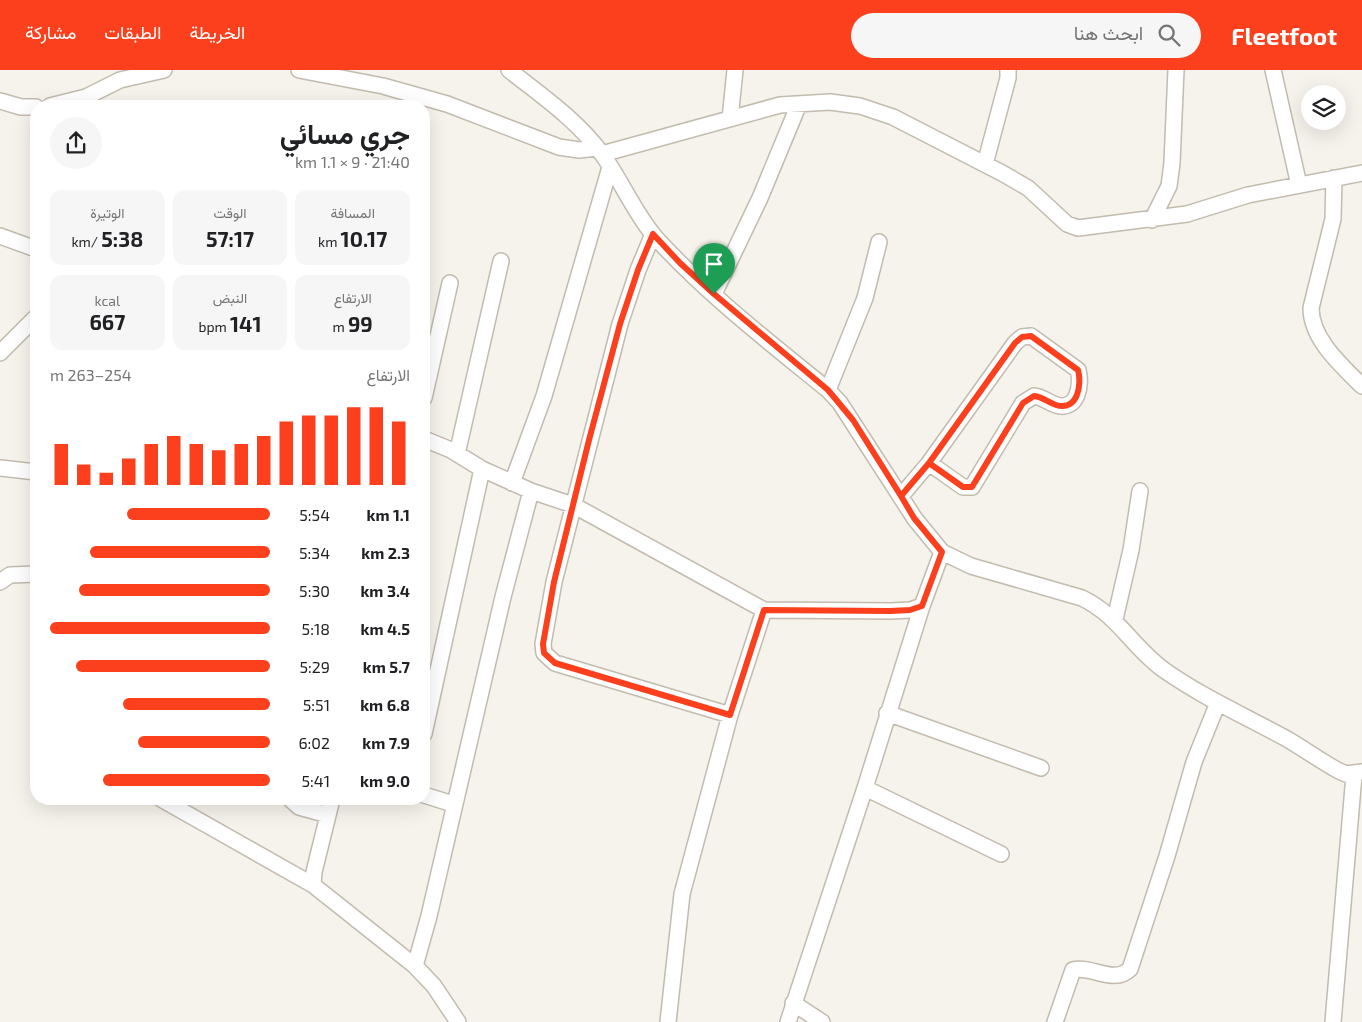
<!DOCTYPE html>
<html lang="ar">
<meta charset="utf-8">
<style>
body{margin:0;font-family:"Exo 2",Vazirmatn,sans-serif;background:#f6f6f6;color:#202124;direction:rtl;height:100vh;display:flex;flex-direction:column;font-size:19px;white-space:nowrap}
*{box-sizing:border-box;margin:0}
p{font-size:16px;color:#757577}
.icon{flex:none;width:28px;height:28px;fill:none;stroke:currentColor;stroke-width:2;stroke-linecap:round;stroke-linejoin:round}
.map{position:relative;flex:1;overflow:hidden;direction:ltr}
.side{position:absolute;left:30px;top:30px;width:400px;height:705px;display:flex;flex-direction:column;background:#fff;border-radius:20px;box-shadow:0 5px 20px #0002;direction:rtl}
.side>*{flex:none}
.fabs{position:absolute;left:1301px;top:15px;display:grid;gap:10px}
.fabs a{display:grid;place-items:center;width:45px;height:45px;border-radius:50%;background:#fff;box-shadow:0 5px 20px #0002;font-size:25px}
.pin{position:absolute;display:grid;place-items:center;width:42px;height:42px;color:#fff;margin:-51px -21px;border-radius:50% 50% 50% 0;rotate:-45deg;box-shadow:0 0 5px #0007}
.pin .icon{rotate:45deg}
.round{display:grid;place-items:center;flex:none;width:52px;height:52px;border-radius:26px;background:#f6f6f6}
.head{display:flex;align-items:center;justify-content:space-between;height:85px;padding:0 20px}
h1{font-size:28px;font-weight:700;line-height:38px}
.metrics{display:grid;grid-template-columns:repeat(3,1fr);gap:8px;height:85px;padding:5px 20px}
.metrics div{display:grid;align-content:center;border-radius:12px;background:#f6f6f6;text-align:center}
.metrics b{font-size:21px;font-weight:700}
.metrics small{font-size:14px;font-weight:400}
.metrics p{font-size:14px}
.chart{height:140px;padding:10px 20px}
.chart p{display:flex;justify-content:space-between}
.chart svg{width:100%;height:90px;margin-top:5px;stroke:#fc3f1d;stroke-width:6}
ul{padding:0 20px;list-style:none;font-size:16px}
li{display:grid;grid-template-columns:80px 60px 1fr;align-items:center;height:38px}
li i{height:12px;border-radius:6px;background:#fc3f1d}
header{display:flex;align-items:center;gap:30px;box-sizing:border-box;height:70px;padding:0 25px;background:#fc3f1d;color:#fff}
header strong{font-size:24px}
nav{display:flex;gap:28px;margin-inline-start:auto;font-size:18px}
.search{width:350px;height:45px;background:#f6f6f6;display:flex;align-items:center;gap:12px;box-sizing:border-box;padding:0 18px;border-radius:28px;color:#757577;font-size:19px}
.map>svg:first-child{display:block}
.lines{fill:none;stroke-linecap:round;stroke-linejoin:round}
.minor-casing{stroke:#c2bbae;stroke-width:18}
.minor{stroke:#fff;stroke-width:15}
.route-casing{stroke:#fff;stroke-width:10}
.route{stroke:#fc3f1d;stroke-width:6}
</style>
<header>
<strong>Fleetfoot</strong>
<div class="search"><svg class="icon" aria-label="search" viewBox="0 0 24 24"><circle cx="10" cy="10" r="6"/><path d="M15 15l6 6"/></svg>ابحث هنا</div>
<nav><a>الخريطة</a><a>الطبقات</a><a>مشاركة</a></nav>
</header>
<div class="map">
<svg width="1362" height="952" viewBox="0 0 1362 952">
<rect width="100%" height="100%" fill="#f6f3ec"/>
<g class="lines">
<g class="minor-casing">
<path id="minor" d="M299,0L383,16L447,34L559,77L579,80L597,78
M509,0C542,26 577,50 602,84C621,110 634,142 655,167C707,224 769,272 828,320L840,333L915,449L942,482L971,496L1082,528C1119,546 1132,577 1164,600C1204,628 1245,646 1287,669C1304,679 1321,691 1339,701L1346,704L1362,702
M1273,0L1299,115
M0,31L21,37H36
M50,36L86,27L120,10L164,0
M730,49L735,0
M602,84L780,35L830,32L860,36L893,47L1002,103L1028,118L1067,154L1078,158L1187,144L1248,125L1362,103
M985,94L1008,8V0
M1334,108L1333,149L1311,238C1311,269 1341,295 1362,316
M1152,150L1169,116L1172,93L1176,0
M653,164L638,200L620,254L554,512L543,574L544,583L555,593L730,645
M0,166L36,179
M714,224L760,128L799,34
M0,283L36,247
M828,320L865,228L879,172
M424,328L450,213
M424,369L451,380L482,399L531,421L573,435L764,540L891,541L910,540L922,536L942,482
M457,384L501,191
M0,398L36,402
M512,413L544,326L610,97
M901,426L929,393L1015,273L1022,267L1031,266L1078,300C1082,314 1078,342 1056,335C1047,332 1043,327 1034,326L1023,333L972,417H963L929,393
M0,512L10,505L36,504
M1115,549L1131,480L1140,421
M887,643L1041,698
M424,664L482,399
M865,718L1001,784
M424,725L453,734
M161,729L313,815
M290,729L299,737L328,745
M332,729L314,802L313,815L415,896L434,916L458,952
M415,896L429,846L503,527L531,421
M793,933L822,952
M668,952L682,824L730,645L764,540
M788,952L865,718L922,536
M1055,952L1073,900C1091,895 1114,915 1130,899L1167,786L1194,692L1217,635
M1333,952L1354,705"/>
</g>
<use href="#minor" class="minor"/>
</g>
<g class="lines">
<g class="route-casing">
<path id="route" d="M714,224L680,193L653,164L638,200L620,254L589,370L554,512L543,574L544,583L555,593L730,645L764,540L890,541L910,540L922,536L942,482L914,448L901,426L929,393L1015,273L1022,267L1031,266L1078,300C1082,314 1078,342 1056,335C1047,332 1043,327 1034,326L1023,333L972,417H963L929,393L901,426L853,350L828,320L714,224"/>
</g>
<use href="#route" class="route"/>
</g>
</svg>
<div class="fabs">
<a><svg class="icon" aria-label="layers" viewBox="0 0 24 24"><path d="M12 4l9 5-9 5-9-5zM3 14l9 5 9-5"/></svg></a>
</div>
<div class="pin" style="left:714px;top:224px;background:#1e9e55"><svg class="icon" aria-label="arrive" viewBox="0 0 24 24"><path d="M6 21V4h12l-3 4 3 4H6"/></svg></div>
<section class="side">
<div class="head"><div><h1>جري مسائي</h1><p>21:40 · 9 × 1.1 km</p></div><a class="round"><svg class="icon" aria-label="share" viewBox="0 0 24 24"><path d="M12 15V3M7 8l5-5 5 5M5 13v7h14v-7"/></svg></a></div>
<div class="metrics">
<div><p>المسافة</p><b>10.17<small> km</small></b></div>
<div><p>الوقت</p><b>57:17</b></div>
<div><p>الوتيرة</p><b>5:38<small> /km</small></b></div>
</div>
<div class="metrics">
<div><p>الارتفاع</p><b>99<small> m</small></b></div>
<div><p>النبض</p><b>141<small> bpm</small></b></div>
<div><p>kcal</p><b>667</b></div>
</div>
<div class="chart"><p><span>الارتفاع</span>254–263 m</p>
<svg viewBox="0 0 160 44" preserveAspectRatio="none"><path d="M5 44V24M15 44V34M25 44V38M35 44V31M45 44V24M55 44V20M65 44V24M75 44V27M85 44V24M95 44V20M105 44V13M115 44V10M125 44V10M135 44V6M145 44V6M155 44V13"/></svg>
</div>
<ul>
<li><b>1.1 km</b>5:54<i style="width:65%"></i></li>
<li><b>2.3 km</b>5:34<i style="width:82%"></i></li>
<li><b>3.4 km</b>5:30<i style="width:87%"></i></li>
<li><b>4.5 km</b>5:18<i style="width:100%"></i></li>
<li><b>5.7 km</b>5:29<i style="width:88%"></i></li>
<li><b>6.8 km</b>5:51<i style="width:67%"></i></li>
<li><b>7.9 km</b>6:02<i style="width:60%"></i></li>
<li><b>9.0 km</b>5:41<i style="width:76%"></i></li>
</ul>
</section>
</div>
